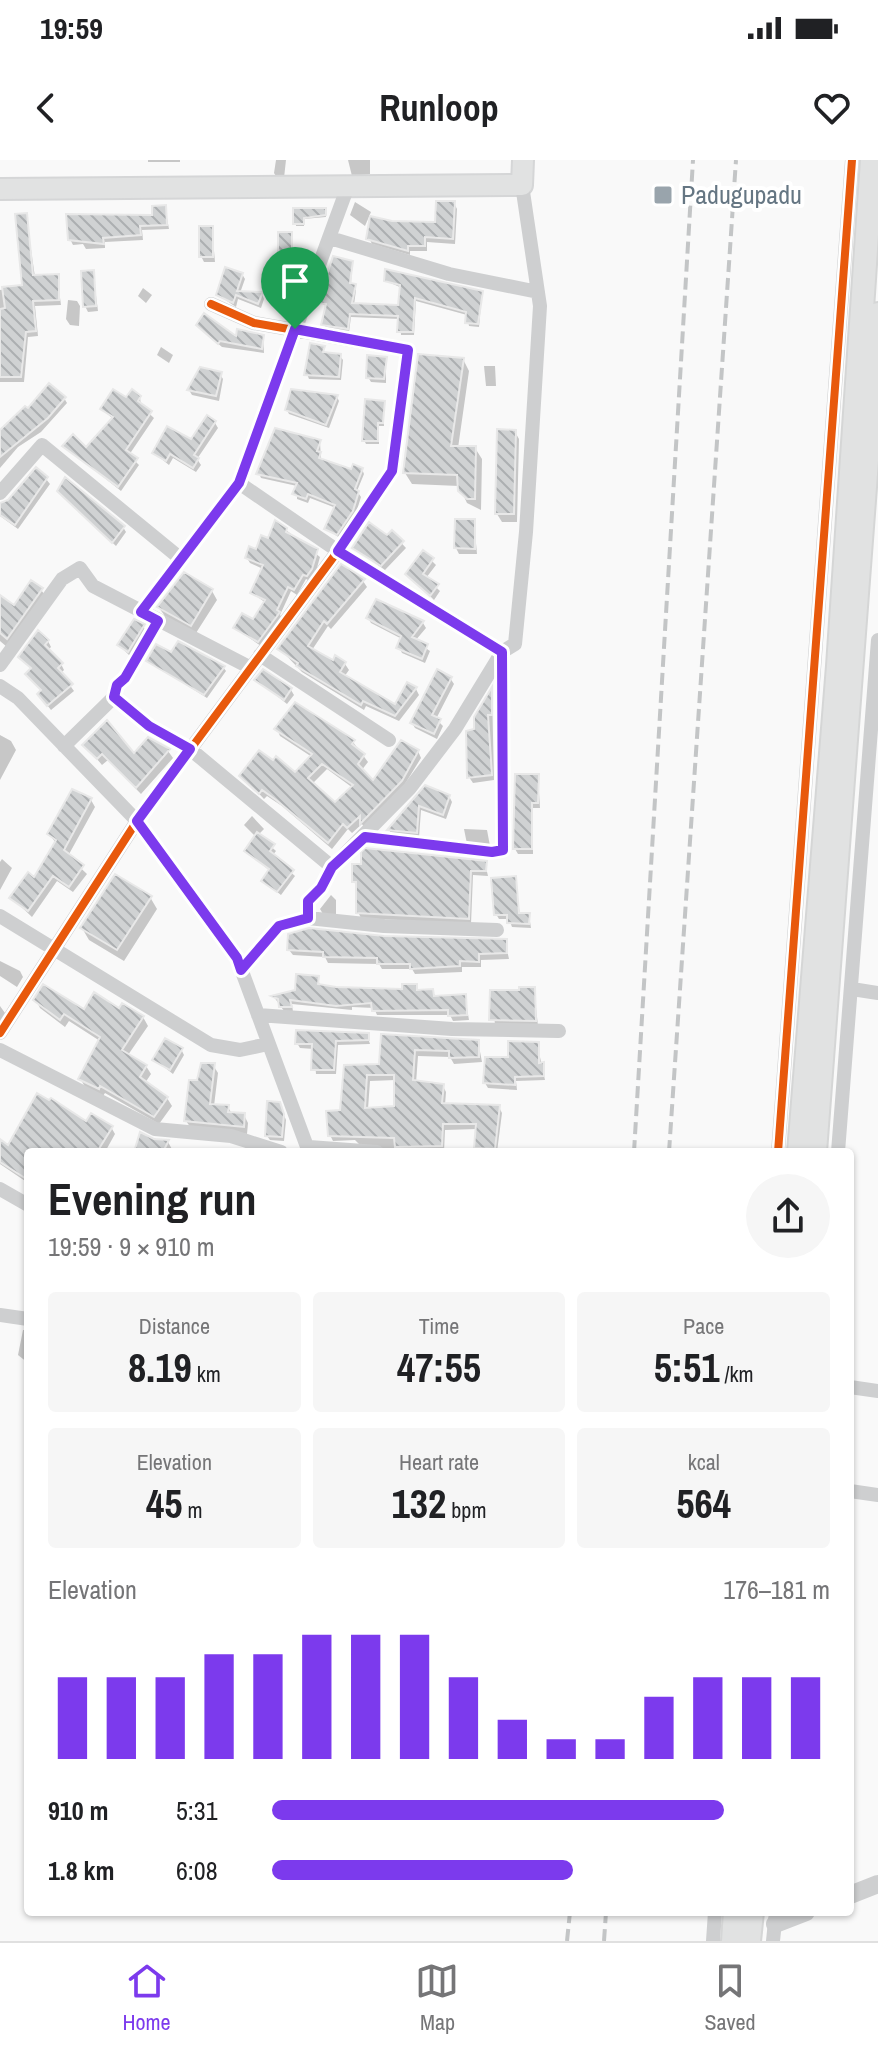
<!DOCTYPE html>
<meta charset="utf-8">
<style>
body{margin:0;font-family:"Archivo Narrow",sans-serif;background:#f6f6f6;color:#202124;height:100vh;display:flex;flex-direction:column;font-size:30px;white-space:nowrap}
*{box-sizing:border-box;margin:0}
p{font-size:26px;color:#757577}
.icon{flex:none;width:44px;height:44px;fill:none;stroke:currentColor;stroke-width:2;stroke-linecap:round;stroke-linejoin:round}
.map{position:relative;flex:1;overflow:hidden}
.side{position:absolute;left:24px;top:988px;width:830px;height:768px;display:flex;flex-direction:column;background:#fff;border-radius:8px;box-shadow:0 2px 6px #0004}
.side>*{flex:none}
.pin{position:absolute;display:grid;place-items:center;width:68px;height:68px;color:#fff;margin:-82px -34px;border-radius:50% 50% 50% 0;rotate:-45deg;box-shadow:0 0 8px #0007}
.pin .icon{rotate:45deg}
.round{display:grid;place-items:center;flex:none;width:84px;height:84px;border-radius:42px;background:#f6f6f6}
.overview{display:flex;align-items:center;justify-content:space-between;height:136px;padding:0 24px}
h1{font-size:44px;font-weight:700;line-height:60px}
.metrics{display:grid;grid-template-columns:repeat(3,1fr);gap:12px;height:136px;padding:8px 24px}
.metrics div{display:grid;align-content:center;border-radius:8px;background:#f6f6f6;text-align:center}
.metrics b{font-size:40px;font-weight:700}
.metrics small{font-size:22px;font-weight:400}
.metrics p{font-size:22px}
.chart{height:224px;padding:16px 24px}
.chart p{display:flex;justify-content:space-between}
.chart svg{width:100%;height:144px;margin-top:8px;stroke:#7c3aed;stroke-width:6}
ul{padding:0 24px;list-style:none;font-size:26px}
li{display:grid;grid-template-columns:128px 96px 1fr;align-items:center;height:60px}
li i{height:20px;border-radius:10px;background:#7c3aed}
.status{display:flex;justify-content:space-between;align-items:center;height:56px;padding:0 40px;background:#fff;direction:ltr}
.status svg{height:22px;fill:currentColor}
header{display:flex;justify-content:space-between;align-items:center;height:104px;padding:0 24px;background:#fff;font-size:36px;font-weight:700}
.menu{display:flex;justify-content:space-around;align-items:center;height:112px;border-top:2px solid #e0e0e0;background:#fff;font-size:22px;color:#757577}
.menu a{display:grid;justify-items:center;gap:4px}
.menu .current{color:#7c3aed}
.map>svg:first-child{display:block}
.shadow{fill:#0003;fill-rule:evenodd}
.building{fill:url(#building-back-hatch);stroke:#e8e8e8;stroke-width:2;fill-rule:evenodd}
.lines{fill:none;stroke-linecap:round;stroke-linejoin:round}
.secondary-casing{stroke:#d5d6d7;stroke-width:24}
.trunk-casing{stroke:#d5d6d6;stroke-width:26}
.minor{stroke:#cecfd0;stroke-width:14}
.tertiary{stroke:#cecfd0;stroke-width:18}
.secondary{stroke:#e1e2e2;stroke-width:20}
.trunk{stroke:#e1e2e2;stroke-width:22}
.rail{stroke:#c3c5c6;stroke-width:4;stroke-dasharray:12 6;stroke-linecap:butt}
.cycleway-casing{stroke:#fff;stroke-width:13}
.cycleway{stroke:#e8590c;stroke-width:8}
.route-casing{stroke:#fff;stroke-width:16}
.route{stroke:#7c3aed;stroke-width:10}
.poi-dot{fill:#99a4ac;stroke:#fff;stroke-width:3}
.labels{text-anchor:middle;stroke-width:8;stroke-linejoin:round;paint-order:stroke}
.poi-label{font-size:26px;fill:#657683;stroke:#fff;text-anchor:start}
</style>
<div class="status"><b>19:59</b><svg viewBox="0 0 49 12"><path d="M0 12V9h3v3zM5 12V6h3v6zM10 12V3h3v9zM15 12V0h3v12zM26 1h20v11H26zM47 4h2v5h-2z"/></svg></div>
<header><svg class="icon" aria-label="back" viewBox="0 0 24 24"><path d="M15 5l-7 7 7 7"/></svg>Runloop<svg class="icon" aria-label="heart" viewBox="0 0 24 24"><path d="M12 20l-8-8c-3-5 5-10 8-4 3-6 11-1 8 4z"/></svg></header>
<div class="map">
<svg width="878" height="1781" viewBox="0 0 878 1781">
<defs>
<pattern id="building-back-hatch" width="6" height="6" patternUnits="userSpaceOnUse" patternTransform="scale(2)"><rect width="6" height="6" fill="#d0d2d3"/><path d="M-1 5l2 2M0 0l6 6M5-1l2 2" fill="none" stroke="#acafb1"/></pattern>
</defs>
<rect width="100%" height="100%" fill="#f9f9f9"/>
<path class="shadow" d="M148,0H180V2H148Z
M276,0H286L284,18H277L274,13Z
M348,0H370V14L352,16Z
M355,42L371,52L365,66L350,55Z
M454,43L457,49L455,84L427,82V91H410V95L372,84L369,78L392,63L437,64Z
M165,47L169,69L142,70L143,80L105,82V88L86,89L83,84L73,85L70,79L154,57Z
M295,50H325L326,57L304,59V66H296Z
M26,55L35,117L57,116L61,145L35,146L38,176L28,177L24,222H0V130L24,126Z
M212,68L215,102H204L201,96Z
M291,74L294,100H283L280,94Z
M352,102L351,126L356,130L354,145L399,147L402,128L386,121L482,133L479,167L469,166L467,155L416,141L414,175H401L400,159L351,157L349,172L325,168L327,147L320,142Z
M93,112L98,151L88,152L85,146Z
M242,114L245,119L240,133L262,134L264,139L261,148L238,139L236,147L218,135Z
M143,128L152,135L146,143L138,136Z
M68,140L77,141L80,146L79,166L70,165L66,159Z
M202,170L237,179L263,177L264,193L222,187Z
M161,187L173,195L169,203L157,195Z
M323,187L325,194L340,196L343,200L341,220L309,219L307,214Z
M386,199V223L371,222L368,217Z
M463,199L469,211L458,288H475L482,299L481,350L467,343L459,326L412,324L405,313Z
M484,206H495L496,226H486Z
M220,214L223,219L219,241L192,235L189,230Z
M140,237L141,246L154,258L129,295L139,305L121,331L64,286L86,290L113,259L102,249Z
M337,237L339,241L329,268L289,254L287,250Z
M64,238L67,243L41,272L18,287L0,308V277L28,251Z
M383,243L384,266H379V284H366L364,280Z
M215,263L218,268L197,299L201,305L196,312L173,298L169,305L154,293L192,281Z
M515,272L519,279L517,362H502L497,354Z
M320,282L321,301L352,311L362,309L364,314L357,331L361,337L355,356L340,378L326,369L336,348L310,338L308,343L297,339V326L261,318L259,313Z
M46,319L50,324L18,369L0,356V344Z
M63,336L123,367L126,372L116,386Z
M474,361L477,394H459L456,388Z
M286,370L320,397L315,415L310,421L306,419L297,435L291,431L280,455L282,458L261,486L235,468L254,462L266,443L252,433L263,409L250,403L247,398Z
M392,373L406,388L385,410L354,388L387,378Z
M424,393L436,405L426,418L440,431L434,440L408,414Z
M363,421L367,427L331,469L328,466L312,490L333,502L336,498L345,504L349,510L344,517L396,547L416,529L419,535L399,561L366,546L364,550L302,512L280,489Z
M41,430L45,435L7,487L0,481V438L15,448Z
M212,431L217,440L196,473L165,456L159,448Z
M376,442L423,463L426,468L415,481L430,491L425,503L402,493L399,487L402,479L371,463L368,458Z
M143,466L146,471L131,497L119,485Z
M48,481L51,487L47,491L61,504L64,510L61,513L74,531L51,550L43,540V532L27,514L32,510L21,497Z
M172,495L223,507L226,511L207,538L148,501Z
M450,518L454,524L436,559L443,566L437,579L415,568L412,563Z
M257,520L291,530L294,535L287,544Z
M492,531L494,620L473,623L469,617L476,558Z
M277,569L353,582L368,602L361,611L374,623L418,591L421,598L405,624L365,669L362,664L352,673L348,669L332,689L282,646L267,636L264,639L242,616L295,615L312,597L280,576ZM327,609L353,628L335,645L312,624Z
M0,575L11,581L16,590L0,620Z
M85,585L134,596L168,591L173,598L141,634L108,600L102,605Z
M538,616L540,648H533V694H518L515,689Z
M425,628L449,636L452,642L446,659L421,650L419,678L392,675L389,670Z
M73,632L91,640L95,647L68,696L87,714L73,732L57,721L32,757L14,740L35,719L56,683L49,674Z
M252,656L264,669L258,675L276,691L272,696L295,716L281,735L263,721L270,711L246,691L256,677L244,665Z
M464,669L487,670L490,686L467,684Z
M2,699L12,708L0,730V702Z
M485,703L488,716L473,715L471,764L361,758L358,752V728L354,722Z
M515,718L520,755H529L531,768L512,767L509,759H499L496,754Z
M331,735L336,740V756L323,754L320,749Z
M150,737L157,749L124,801L89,780L82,768Z
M384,778L505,781L509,799L481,800V807H462V812L415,814L412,809H382L379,804L328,803L325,797L293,795L289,790Z
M0,801L20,811L23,817L17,827L0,816Z
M318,818L320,826L404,831L416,826L419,832L432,831L436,837L465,836L469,860L453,861L450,855H377L374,848L352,847V850L292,844L293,852L284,851L274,837L297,832Z
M534,829L538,866L495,865L492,832Z
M36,840L84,852L119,850L143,857L148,866L128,895L146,906L151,914L145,923L167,938L172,946L159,964L105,933L103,936L85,927L80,918L100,881L69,861L65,867L40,848Z
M0,846L5,853L0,862Z
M367,875L370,884L338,885L336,914H316L314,889L300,888L297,883Z
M383,876L478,881L482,902L454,904L450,897L418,896L416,923L443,926L446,932L445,945L499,947L502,953L497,992H479L477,969L445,970L444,992H389L361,986L355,980L333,981L330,975L342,952L346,907L381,906ZM396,920V948L368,949L370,921Z
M538,888L545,920L516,921L517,930L488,928L485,923L510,899Z
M181,889L184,895L173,914L155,900Z
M213,905L218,913L214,946L228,947L232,954L244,955L248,963L247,974L191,968L186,961L199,922Z
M281,948L286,960L284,981L270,980L267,976Z
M87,963L111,967L115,974L105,992H28V1023L0,1004V982L9,988Z
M141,975L168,982L173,991L137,992Z
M23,1170H28V1203L18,1195Z"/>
<path class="building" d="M436,41H455L453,79L425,77V86H408V91L366,79L370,56L392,61L435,62Z
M166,45L167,65L140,66L141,75L103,78L104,84L68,80L66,54L152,55V46Z
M293,48H326V55L304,58V64H293Z
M27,53L33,115L59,114V140L33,141L36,171L26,172L21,217H0V149L5,148L2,127L22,125L15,54Z
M199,66H213V97H199Z
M278,72H292V95H278Z
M333,96L353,101L350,123L356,124L352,143L398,145L400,125L384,121L385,109L483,131L478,164L465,163L466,152L415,138L413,172H397L398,156L350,154L348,169L321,165L326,144L318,143Z
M225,107L243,113L237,131L263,132L258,144L236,135L233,143L216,135Z
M94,110L96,146L83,147L81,111Z
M204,153L236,176L237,169L264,175L262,189L220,181L218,184L196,165Z
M310,183L325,186L323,192L341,194L339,217L304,215Z
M418,194L464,198L451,286H476L475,339H467L458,331L457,315L403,313Z
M367,195L387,197L384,219L366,218Z
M200,207L222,212L216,236L187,230Z
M49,223L66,237L48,258L0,297V270L25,246L28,248Z
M113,229L126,237L132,229L141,236L138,241L152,251L126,290L138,298L118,327L62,286L73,274L86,287L113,257L100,249Z
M291,229L338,235L326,265L285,250Z
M365,239L385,241L383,263H378V281H362Z
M207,255L216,261L194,295L199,298L193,308L170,294L166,301L152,293L167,266L191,279Z
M275,268L321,280L317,291L321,292L319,298L351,309L353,304L363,308L355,329L359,331L353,351L337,375L324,369L335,345L308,334L306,339L292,334L297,323L256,314Z
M497,269L516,270L514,354H495Z
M36,307L48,317L15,365L0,355V343L8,340Z
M65,317L125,366L112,383L57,331Z
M455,359H475V389L454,388Z
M275,360L287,368L286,372L318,389L312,409L307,416L303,415L294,430L288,427L277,450L280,452L258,482L233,468L242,453L253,459L265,440L250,433L263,405L245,398L249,386L256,389L261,375L268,378Z
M369,362L387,375L392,370L404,381L381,406L352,388Z
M423,390L434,398L423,414L439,424L430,436L405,414Z
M341,404L365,419L327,464L324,461L308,486L333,500L335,495L346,502L340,512L395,544L407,522L417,527L395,556L363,541L361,545L296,506L298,503L277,489Z
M184,412L213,429L191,466L157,447Z
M31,420L43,428L7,479L0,473V435L14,445Z
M376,439L424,461L412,477L428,484L422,499L396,488L401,476L366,458Z
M134,459L145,464L128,492L117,485Z
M38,470L49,480L45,485L63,503L58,508L73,524L47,546L37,534L41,530L25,514L31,508L18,497Z
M178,481L225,506L204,535L146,501L156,484L171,492Z
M263,509L292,528L284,540L254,520Z
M437,509L452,517L432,555L441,559L434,574L410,563Z
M492,527V555H488L492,615L467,618L466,571L474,569V557Z
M295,542L355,580L352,584L365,594L358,604L373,620L401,580L419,590L402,621L360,664V656L347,668L343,664L328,683L276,640L262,630L259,634L239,616L259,590L273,600L276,596L295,612L312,594L274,569ZM322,604L353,625L335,642L308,618Z
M107,560L134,593L148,577L170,589L136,628L102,594L97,599L82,585Z
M515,614H539L538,643H532V689H513Z
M425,625L450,635L443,655L419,646L417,673L387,670Z
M72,629L92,638L64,690L84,705L69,727L53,716L28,751L9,738L28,712L34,717L56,680L47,674Z
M257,672L275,684L270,691L294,710L277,732L261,721L269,709L244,691Z
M365,688L487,701L486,711H471L469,759L356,753V722H352V704H361V692Z
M115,714L152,736L117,790L80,768Z
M516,716L519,753H530L529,764L507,763V755H494L491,718Z
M309,768L384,776L507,779V793L479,794V802L460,801V806L410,809V804H377V798L323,797V792L287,790L288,774Z
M296,814L319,816L318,824L336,827L402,829V824H417V830L433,829L434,836L466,834L467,855L448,856V850L372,851L371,843L336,846L290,840L292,847H279L278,839L271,836L295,830Z
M43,824L84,849L94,832L119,848L122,843L144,856L122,890L147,905L140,917L168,937L154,957L100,926L99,929L78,919L100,877L64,854L60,860L33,840Z
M519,827H535L536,861L489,860L490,830H519Z
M296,870L369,873V880L336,881L334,910H311L312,884H295Z
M381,874L479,880V897L449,898V891L415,890L413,920L444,924L442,943L500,945L495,989L474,988L476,964H443L442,986L395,987L394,978L328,976L326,951L340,950L344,905L379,904ZM367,915H394V946L365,948Z
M165,878L183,888L170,910L152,900Z
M508,881L539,882V903L544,902V916L515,917V925L483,923L485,897H508Z
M201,903H215L210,944L229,945L228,952L245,953L244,967L184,961L189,920H197Z
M37,933L49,940L51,938L86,961L91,953L113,966L97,992H28V1020L0,1002V979L8,985Z
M267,941L280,942L284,954L282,977L265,976Z
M140,972L154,979L169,980L163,992H134Z"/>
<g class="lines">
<g class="secondary-casing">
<path id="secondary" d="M0,29L522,25L523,0"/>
</g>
<g class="trunk-casing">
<path id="trunk" d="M799,992L838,506L872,0
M815,992L878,154
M733,1781L735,1752
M749,1781L752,1752"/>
</g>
<path class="minor" d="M330,78L449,114L538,132
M239,323L338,391L502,492L503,690L492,692L365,677
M0,333L42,285L181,399
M141,452L239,323L348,26
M260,495L389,580
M0,505L62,419L80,408L93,426L251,508
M0,526L18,538L137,661L237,798L309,992
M114,537L149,566L190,589L332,707
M64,586L114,537L117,525L125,518L158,461
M0,756L211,885L240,890L268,884
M308,758V741L321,728L332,707L410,628L455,569L502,492L515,484L526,372L540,146L522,25
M241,810L279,766L308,758L384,766L497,770
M852,829L878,833
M258,855L452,869L559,871
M0,873L137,661L338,391L392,311L408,190L254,163L211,144
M0,890L155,969L231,976L281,992
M309,987L377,992
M778,992L852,0
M838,992L878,480
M0,1029L28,1045
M0,1155L28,1159
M850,1227L878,1231
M850,1331L878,1335
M713,1781L715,1752
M773,1781L776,1752"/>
<path class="tertiary" d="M850,1735L878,1724
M775,1764L806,1752"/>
<use href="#secondary" class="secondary"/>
<use href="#trunk" class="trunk"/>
<path class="rail" d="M634,992L693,0
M669,992L736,0
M567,1781L570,1752
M604,1781L606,1752"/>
<g class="cycleway-casing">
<path id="cycleway" d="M0,873L137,661L338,391L392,311L408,190L254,163L211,144
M778,992L852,0"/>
</g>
<use href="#cycleway" class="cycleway"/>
</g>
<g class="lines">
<g class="route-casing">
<path id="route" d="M295,169L408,190L392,311L338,391L502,492L503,690L492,692L365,677L332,707L321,728L308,741V758L279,766L241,810L237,798L137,661L190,589L149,566L114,537L117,525L125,518L158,461L141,452L239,323Z"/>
</g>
<use href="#route" class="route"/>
</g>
<rect class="poi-dot" x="653" y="25" width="20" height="20" rx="4"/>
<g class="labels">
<g class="poi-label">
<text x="681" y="44">Padugupadu</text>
</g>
</g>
</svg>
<div class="pin" style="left:295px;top:169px;background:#1e9e55"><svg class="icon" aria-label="arrive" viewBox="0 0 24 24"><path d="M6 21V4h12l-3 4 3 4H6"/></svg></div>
<section class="side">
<div class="overview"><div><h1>Evening run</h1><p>19:59 · 9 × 910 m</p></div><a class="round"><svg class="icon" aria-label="share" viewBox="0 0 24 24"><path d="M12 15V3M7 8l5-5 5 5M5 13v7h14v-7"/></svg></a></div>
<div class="metrics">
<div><p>Distance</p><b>8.19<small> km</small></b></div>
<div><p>Time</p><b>47:55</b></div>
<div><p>Pace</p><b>5:51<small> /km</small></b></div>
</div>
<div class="metrics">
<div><p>Elevation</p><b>45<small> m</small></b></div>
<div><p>Heart rate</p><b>132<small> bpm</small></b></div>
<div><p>kcal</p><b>564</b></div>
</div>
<div class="chart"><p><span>Elevation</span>176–181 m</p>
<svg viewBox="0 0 160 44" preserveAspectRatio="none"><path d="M5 44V19M15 44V19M25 44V19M35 44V12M45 44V12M55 44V6M65 44V6M75 44V6M85 44V19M95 44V32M105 44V38M115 44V38M125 44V25M135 44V19M145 44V19M155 44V19"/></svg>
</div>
<ul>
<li><b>910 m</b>5:31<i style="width:81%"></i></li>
<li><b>1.8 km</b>6:08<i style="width:54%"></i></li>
</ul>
</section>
</div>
<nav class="menu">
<a class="current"><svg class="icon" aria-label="home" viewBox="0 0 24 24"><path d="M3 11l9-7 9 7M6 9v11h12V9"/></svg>Home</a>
<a><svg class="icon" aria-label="map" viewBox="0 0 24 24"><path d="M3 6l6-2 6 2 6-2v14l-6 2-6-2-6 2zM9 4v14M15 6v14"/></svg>Map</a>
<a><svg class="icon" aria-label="saved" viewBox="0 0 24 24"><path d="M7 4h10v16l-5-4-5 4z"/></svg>Saved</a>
</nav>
